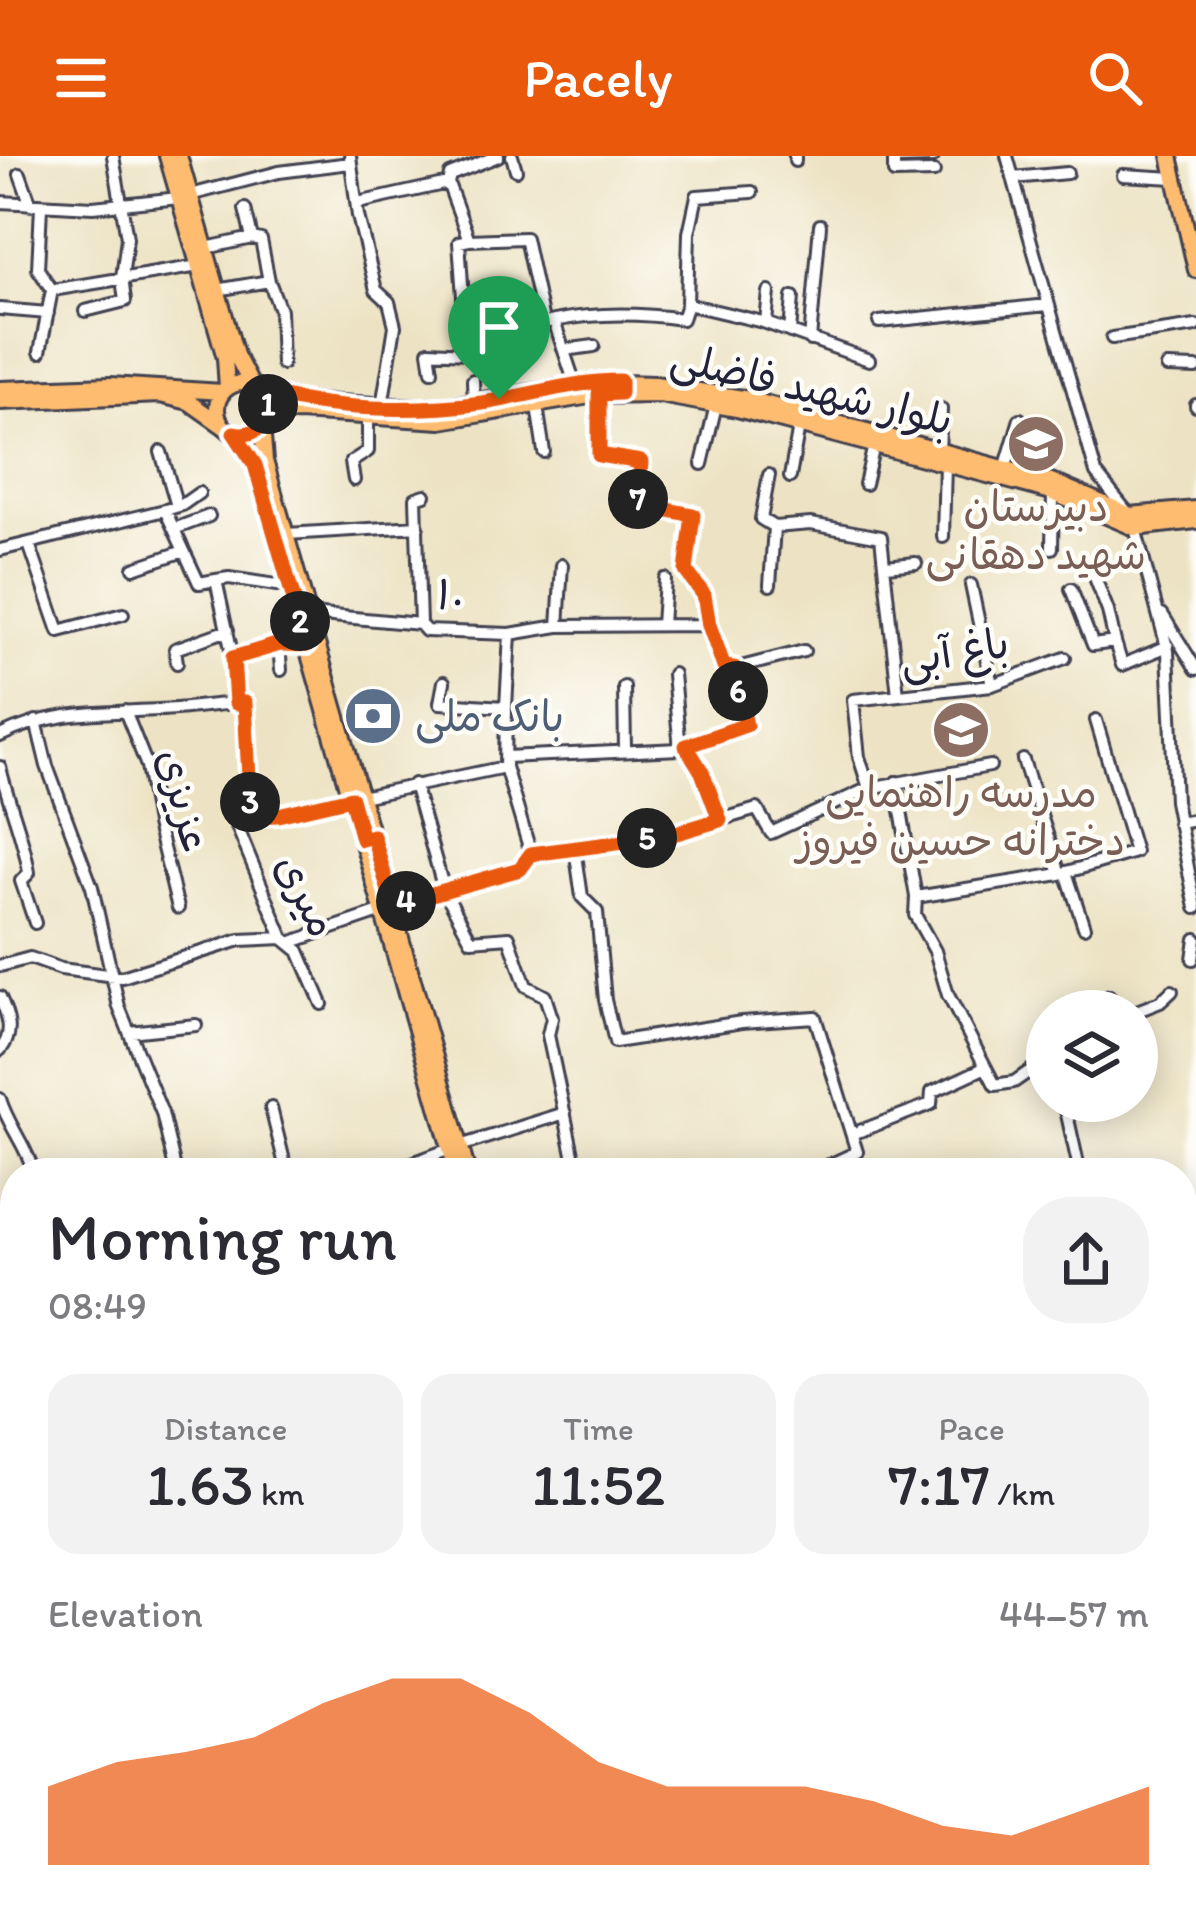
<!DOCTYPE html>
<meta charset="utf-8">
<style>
body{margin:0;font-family:Itim,"Playpen Sans Arabic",sans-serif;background:#f2f2f3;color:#2b2b33;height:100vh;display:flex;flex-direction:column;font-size:45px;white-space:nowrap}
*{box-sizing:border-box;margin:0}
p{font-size:39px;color:#7c7c81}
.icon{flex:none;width:66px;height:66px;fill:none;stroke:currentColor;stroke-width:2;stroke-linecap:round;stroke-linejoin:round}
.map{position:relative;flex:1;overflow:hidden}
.sheet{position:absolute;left:0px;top:1002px;width:1197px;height:768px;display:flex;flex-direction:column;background:#fff;border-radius:48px 48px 0 0;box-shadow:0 6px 30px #0003}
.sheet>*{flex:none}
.fabs{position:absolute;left:1026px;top:834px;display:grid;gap:24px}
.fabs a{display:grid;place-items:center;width:132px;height:132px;border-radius:50%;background:#fff;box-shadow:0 6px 30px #0003;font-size:60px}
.pin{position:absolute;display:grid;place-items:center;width:102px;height:102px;color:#fff;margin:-123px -51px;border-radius:50% 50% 50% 0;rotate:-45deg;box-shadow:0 0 12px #0007}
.pin .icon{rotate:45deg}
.km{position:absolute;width:60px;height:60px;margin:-30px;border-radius:50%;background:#222;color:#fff;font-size:33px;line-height:60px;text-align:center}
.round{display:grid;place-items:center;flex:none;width:126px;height:126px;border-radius:48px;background:#f2f2f3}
.head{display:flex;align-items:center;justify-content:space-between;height:204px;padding:0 48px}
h1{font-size:66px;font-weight:600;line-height:90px}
.figures{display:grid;grid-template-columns:repeat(3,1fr);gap:18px;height:204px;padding:12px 48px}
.figures div{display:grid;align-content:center;border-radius:30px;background:#f2f2f3;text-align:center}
.figures b{font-size:60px;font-weight:600}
.figures small{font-size:33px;font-weight:400}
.figures p{font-size:33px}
.chart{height:336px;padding:24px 48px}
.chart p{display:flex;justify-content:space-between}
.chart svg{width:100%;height:216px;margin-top:12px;fill:#ea580c;opacity:.7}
header{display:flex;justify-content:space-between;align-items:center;height:156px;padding:0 48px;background:#ea580c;color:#fff;font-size:54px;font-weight:600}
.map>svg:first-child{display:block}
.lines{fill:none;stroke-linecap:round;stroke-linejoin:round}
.minor-casing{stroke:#403f50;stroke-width:16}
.major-casing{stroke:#403f50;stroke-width:20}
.minor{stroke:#fff;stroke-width:10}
.major{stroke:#febc70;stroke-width:14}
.route-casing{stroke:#fff;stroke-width:24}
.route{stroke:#ea580c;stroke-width:15}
.labels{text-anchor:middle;stroke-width:9;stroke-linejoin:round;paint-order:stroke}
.street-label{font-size:42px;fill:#22223b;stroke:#fdfcf7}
.education-label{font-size:42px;fill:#785e54;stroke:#fdfcf7}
.service-label{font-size:42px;fill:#4e5e75;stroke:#fdfcf7;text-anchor:start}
</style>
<header><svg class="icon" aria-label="menu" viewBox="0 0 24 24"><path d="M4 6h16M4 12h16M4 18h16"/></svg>Pacely<svg class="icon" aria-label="search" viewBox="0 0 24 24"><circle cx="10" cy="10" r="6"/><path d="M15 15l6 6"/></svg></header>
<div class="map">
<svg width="1196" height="1770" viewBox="0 0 1196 1770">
<rect width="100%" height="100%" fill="#fdfcf7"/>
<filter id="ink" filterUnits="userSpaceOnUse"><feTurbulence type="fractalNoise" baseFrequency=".00833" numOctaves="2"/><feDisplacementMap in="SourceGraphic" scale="24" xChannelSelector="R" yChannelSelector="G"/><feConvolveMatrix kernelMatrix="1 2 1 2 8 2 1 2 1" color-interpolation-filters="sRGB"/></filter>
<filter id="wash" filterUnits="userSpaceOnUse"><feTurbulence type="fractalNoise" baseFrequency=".004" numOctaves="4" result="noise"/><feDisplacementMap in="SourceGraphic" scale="48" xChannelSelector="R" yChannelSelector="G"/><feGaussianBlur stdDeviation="2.7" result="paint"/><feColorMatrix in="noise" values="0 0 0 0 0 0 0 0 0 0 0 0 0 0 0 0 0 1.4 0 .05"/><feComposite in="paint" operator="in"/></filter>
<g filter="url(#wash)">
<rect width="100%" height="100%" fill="#ede3c4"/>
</g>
<g filter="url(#ink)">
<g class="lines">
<g class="minor-casing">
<path id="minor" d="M350,0L358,60L376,134L389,146L395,170L382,250
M512,0L516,14
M795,0V5
M894,0V17L934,16
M1007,0L1096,317L1128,357
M894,2L933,1
M20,18L31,49
M1123,19L1174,22
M1013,22L1067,17
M448,27L469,84L525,82L543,165
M190,39L279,16L350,7
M0,46L93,51L179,42
M358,47L448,27L450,19L498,0
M41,50L38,113L52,134
M245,53L252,82L261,84L269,125L280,154L282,208
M206,92L252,82
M52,134L199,110
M217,134L269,125
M687,148L689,77L697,40L752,36
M0,153L48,157
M85,155L125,145L122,122L127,82L113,0
M554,165L575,228
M879,166L1048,149
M766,167L769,136
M465,171L496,185C550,157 621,154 682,163L687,148L763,166L869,204
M790,176L793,141
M1112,182L1196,170
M810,184L820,69
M564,194L594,190
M40,196L52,134
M1167,211L1196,212
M432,215L429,195L467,197L459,86L469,84
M473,224L474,248
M1196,249V250
M537,250L544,296
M939,295L941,253
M161,296L177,350
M702,308L716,249
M1005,313L1020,263
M769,319L761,363L774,371L811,368L881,381L898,539
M790,321L799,270
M354,324L351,306L368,295V263
M865,328L874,289
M165,354L199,427L216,424L233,502L235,547H245L251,660L234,663L283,782L299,795L322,848
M1135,372L1168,495L1175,645L1196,752
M174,373L209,360
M287,378L418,370
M943,381L945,308
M29,388L59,475L123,458
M1052,392L1053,337
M0,394L165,354L182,349L199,337
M886,410L916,407
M134,412L184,395
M216,424L229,422L290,431
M770,429L774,371
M971,429L992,529
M1071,433L1093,489L1115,486L1108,455L1094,419
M310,458L420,468L426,475L510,478L506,551
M1162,458L1196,513
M420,468L416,342L425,339
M662,469L665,423
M558,470L562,409
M510,478L558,470L709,469L704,439L686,415L693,359L638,348L641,306L599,299V239
M1115,486L1122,509L1168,490
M279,487L281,514
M233,502L279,487L307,489
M177,507L175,493L228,474
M733,513L804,495
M673,518L680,593
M444,526L440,547L506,551L505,611L531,698
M624,531L625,593
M125,555L147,610L157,668L178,752
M36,565L47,610L92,731L119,851L162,957L176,1017
M0,580C52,554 103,557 159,554C185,553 210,549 235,547
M686,590L702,616L720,664
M506,601L680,593L746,569L733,513L725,511L709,469
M1023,604L1060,718
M0,611C8,647 24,680 29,717L21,725L35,767
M896,626L916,741L915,759L935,795L948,839L995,929L1014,926L1047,903
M414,628L444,734L471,784L509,781L526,830L545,840L552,862L548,879L577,1017
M869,632L859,601L853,544L992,529L1065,502
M361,641L505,611
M251,660L278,659L351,642
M1178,667L1196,664
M575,692L582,741L597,756L605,844L615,886L742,866L815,861L857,996L829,1009L830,1017
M1066,716L1084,771
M916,741L1060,718L1135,696L1096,564
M393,749L520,713L531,698L663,681L757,653L771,677L869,632L990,610
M292,786L383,755
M1193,803L1196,783
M0,810L30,802L61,813L122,821L240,784L283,782
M1109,840L1114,855
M0,841C8,860 15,878 0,894
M1137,855L1160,846L1172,835
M129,876L196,869
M0,943C8,970 27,990 34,1017
M1064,945L1080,1017
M271,952L287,1017
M852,978L931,948L932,936L984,912
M460,990L565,957
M385,1017L450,993
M0,1225L15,1219
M0,1270H15
M0,1380L15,1372
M1182,1447L1188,1498
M0,1513L15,1508
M1182,1544L1196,1543
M0,1663L15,1661
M1182,1672L1196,1667
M1182,1682L1196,1729
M58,1755L62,1770
M118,1755L122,1770
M501,1755L511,1770
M856,1755L857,1770
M872,1755L873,1770
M71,1767L72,1755
M11,1770L14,1706
M174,1770L180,1767V1770
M227,1770L249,1755
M673,1770L674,1755
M759,1770L783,1755"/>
</g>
<g class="major-casing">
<path id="major" d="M167,0L225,202L227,232
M179,0L236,199L251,228
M1170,0L1196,114
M217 253a26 26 0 1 1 52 0a26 26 0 1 1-52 0Z
M0,233L110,229L223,236
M261,235L300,245L435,252L589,226L655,228L749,243L1051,325L1130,359L1196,353
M0,246L160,239L189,246L223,270
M268,258L299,256L441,265L590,240L660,239L737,253L1048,335L1135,372L1196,365
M262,269L265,305L468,1017
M234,277L255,309L457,1017
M1182,1431L1196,1428
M0,1694L15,1690
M0,1709L15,1706"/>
</g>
<use href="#minor" class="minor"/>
<use href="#major" class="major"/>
</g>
</g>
<g class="lines" filter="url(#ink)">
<g class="route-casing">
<path id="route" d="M620,225V237L599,238V299L641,306L638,348L693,359L686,415L704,439L709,469L724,511L734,512L746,569L686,590L702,616L720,664L663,681L531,698L520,713L393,749L373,680L362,683L351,642L278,659L251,660L245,547H236L233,502L280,488L307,489L255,309L234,277C253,281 266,271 268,252L261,235C326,255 416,256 482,247C529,240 572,225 620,225Z"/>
</g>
<use href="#route" class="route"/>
</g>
<defs>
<g id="school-disc" transform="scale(3)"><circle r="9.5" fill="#8d6e63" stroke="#fdfcf7"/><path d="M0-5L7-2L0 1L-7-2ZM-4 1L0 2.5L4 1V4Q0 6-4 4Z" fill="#fff"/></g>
<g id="bank-disc" transform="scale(3)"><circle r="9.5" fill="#5c6f8a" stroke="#fdfcf7"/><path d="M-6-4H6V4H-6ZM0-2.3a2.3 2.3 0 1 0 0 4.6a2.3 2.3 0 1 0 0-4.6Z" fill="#fff"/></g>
</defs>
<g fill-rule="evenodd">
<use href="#school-disc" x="1036" y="288"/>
<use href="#bank-disc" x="373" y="560"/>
<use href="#school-disc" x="961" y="574"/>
</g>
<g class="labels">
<g class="street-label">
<text transform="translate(812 232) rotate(13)" y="15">بلوار شهید فاضلی</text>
<text transform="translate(451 439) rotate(9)" y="15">۱۰</text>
<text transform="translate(954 495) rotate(-10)" y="15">باغ آبی</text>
<text transform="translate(185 644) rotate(75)" y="15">عزیزی</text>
<text transform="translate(307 739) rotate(63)" y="15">میری</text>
</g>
<g class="education-label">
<text x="1036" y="365">دبیرستان<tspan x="1036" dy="48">شهید دهقانی</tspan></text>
<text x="961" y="651">مدرسه راهنمایی<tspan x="961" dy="48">دخترانه حسین فیروز</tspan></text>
</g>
<g class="service-label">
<text x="415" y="575">بانک ملی</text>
</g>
</g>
</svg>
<div class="fabs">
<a><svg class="icon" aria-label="layers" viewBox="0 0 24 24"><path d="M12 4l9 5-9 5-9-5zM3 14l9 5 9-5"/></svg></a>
</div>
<div class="pin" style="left:499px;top:243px;background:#1e9e55"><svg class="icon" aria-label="arrive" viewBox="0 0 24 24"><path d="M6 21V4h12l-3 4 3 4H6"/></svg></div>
<b class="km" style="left:268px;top:248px">1</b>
<b class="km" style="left:300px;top:465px">2</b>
<b class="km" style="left:250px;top:646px">3</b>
<b class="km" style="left:406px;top:745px">4</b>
<b class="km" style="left:647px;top:682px">5</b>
<b class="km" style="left:738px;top:535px">6</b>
<b class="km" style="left:638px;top:343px">7</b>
<section class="sheet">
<div class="head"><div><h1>Morning run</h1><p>08:49</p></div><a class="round"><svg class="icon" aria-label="share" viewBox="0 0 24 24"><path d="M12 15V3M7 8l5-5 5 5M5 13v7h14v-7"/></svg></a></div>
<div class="figures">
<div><p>Distance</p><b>1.63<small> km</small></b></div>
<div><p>Time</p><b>11:52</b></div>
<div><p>Pace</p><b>7:17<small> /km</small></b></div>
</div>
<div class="chart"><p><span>Elevation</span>44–57 m</p>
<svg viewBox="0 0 160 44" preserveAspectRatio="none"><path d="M0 44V28L10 23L20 21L30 18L40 11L50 6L60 6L70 13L80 23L90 28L100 28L110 28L120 31L130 36L140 38L150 33L160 28V44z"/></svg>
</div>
</section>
</div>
